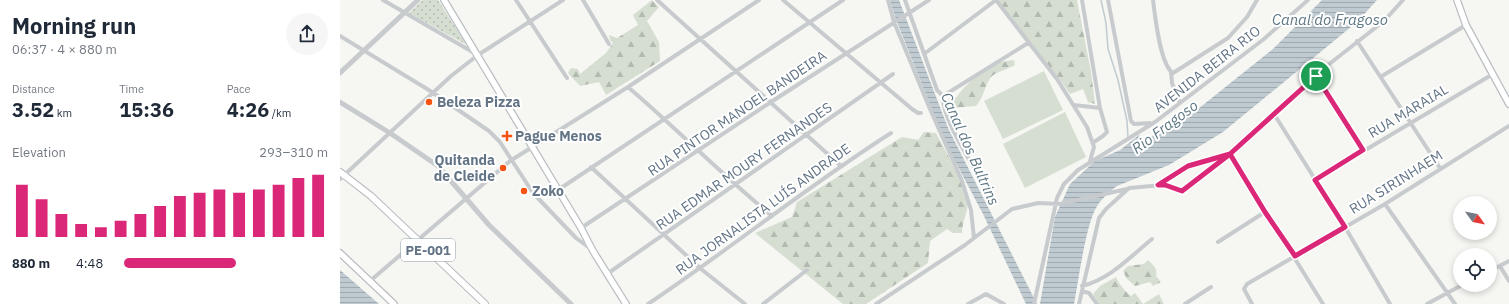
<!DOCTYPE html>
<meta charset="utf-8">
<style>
body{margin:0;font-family:"IBM Plex Sans",sans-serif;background:#f6f6f7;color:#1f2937;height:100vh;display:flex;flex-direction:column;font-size:15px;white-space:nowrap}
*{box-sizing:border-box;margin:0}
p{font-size:13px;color:#747a83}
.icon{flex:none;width:22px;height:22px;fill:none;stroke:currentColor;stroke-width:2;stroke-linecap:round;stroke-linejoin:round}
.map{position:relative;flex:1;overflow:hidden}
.side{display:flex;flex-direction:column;background:#fff;width:340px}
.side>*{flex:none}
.needle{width:26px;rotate:123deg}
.controls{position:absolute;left:1113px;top:196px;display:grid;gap:8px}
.controls a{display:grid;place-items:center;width:44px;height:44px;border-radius:50%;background:#fff;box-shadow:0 2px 6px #0003;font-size:20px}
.pin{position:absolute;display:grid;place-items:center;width:34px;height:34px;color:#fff;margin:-17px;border:2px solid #fff;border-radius:50%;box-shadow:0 1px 4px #0007}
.round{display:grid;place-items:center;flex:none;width:42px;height:42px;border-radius:21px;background:#f6f6f7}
.head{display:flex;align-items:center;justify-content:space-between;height:68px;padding:0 12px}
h1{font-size:22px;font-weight:800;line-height:30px}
.stats{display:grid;grid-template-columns:repeat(3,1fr);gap:6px;height:68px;padding:4px 12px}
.stats div{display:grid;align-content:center}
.stats b{font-size:20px;font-weight:800}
.stats small{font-size:11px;font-weight:400}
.stats p{font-size:11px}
.chart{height:112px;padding:8px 12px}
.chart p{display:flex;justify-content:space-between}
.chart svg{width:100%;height:72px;margin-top:4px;stroke:#db2777;stroke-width:6}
ul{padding:0 12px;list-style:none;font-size:13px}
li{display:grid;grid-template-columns:64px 48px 1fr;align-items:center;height:30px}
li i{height:10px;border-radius:5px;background:#db2777}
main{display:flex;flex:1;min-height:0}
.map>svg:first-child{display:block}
.grass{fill:#d6ded2}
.forest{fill:url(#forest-firs)}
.park{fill:url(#park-dots)}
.water{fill:url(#water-rules)}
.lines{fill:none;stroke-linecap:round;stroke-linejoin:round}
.stream{stroke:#c0cbd1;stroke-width:1.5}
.secondary-casing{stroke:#b9bec3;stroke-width:8}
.primary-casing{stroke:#b8bcc0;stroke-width:8}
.minor{stroke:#c8cbce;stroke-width:4}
.tertiary{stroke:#c8cbce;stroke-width:5}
.secondary{stroke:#fff;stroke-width:5.5}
.primary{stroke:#fff;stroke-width:6}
.route-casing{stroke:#fff;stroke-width:8}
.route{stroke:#db2777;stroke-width:5}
.poi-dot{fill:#f55312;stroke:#fff;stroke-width:1.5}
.labels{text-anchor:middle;stroke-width:4;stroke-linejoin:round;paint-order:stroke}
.shield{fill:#fff;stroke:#919eaa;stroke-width:1}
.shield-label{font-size:13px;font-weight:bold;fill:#627486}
.street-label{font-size:14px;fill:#627486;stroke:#fff}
.poi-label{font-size:14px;font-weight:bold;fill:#627486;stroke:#fff;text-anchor:start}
.water-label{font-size:15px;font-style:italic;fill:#5d7783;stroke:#fff}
</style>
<main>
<section class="side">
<div class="head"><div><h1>Morning run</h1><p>06:37 · 4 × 880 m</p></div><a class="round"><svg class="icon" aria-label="share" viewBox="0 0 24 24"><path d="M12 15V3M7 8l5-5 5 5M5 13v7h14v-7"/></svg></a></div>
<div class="stats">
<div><p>Distance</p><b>3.52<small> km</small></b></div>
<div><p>Time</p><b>15:36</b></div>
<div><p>Pace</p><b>4:26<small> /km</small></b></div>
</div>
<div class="chart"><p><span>Elevation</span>293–310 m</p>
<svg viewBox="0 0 160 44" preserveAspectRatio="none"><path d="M5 44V12M15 44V21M25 44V30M35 44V36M45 44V38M55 44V34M65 44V30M75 44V25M85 44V19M95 44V17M105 44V15M115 44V17M125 44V15M135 44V12M145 44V8M155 44V6"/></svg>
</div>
<ul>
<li><b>880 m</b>4:48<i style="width:55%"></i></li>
</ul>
</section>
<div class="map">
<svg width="1169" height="304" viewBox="0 0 1169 304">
<defs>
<pattern id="forest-firs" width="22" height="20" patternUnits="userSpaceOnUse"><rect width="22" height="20" fill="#d6ded2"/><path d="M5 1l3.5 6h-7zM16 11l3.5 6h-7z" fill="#b1b9b0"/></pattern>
<pattern id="park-dots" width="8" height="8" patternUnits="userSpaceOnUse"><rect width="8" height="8" fill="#d6ded2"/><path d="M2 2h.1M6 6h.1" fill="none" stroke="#b1b9b0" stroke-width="1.8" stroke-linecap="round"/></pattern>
<pattern id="water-rules" width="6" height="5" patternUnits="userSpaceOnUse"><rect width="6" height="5" fill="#c0cbd1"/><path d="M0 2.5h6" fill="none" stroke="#9fa9af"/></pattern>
</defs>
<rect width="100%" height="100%" fill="#f6f6f2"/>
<path class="grass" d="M704,71L723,110L663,139L644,101Z
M725,112L746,157L685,188L663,144Z"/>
<path class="forest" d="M312,0L319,7L307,21L319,42L320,61L266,95L259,82L240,86L228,73L231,68L238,69L240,74L266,53L273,43L270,40L269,35L277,38L298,25L293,15Z
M656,0H737L751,72L755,104L748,102L743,89L730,94L718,77L687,42Z
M674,60L675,65C668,69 657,72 652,76C643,87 645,96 636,106L610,108L606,106L605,102L617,97C622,87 647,66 658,63C663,61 669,61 674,60Z
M584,132L596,133C602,144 627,191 628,199C629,211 622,221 622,233H613L607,229L590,241L588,263L526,304H503L415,233L452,217L457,202L562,137L578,140Z
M808,260C813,265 818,269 816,276L821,282L813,286L810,282L795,286L787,279L783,271L788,266L804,264Z
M776,277C779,284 785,291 791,296L795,293L803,304L819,294L824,304H759L753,294L760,286Z"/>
<path class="park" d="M83,0H98L127,45L69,13Z"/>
<path class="water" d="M550,0H559L608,128L697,304H686L643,214L605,142L555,17Z
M982,0H1037L1017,22L883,132L829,165L777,186C769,192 761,199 756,208C745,228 739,279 734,304H700L715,217L730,184L755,161L780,150L799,135L804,141L858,109L933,49Z
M0,270L39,304H0Z"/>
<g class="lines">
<path class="stream" d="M761,0L766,23L768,49L778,80L787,121L788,138"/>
<g class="secondary-casing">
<path id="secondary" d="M104,0L241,228L253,251L286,304
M1117,0L1126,25L1169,104
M0,253L54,304"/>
</g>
<g class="primary-casing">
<path id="primary" d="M0,172L31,196L145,304"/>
</g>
<path class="minor" d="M43,0L136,54
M176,0L227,78
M243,0L269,44
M317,0L501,166
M443,0L572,109L578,113H581
M548,0L554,22L590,109L622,181L631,210L634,238
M565,0L597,90L603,96
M742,0L760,108L767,132L763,136L754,142
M768,0L791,121L794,124L810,123
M813,0C815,16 820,65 833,73L888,38L907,17L917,0
M0,36L92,92L149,131L160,142L193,193L236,238L251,249
M1017,41L1100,168
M584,54L656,0L717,79L747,127L754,147L750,161
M831,72L832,83L840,103
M976,76L1023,150
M1042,76L1126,25
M288,87C337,129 382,175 432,216
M603,96L688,43
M603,96C601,115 628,157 638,175L646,182
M734,105L760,108
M934,114L1005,227L1050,304
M251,167L361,269L405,304
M0,179L111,76L138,55L223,0
M975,180L1153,74
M819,185L848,166L890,154L983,304
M218,190L503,0
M1045,204L1115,304
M241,228L431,102L589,0
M878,242L925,212
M1160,266L1169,281
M1150,271L1169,261
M267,274L553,74
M30,281L170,161L288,87L419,0
M742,286C770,279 790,257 812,239
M308,304C390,249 468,186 551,133
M423,304L467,270
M536,304L625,245L672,209L698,203L720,204L787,189
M628,304L646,294L664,304
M694,304L717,198L724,184L738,170L815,122L924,39L968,0
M739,304L742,291
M757,304L749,293L742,291L759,218L766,209L789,188L823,185L841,192L850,187L890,154L988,65L1044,21L1063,0
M845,304L871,287
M912,304L904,289L907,284L1045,204L1169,126
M1087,304L1122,285"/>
<path class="tertiary" d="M0,73L78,0
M0,102L50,133L98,166L149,225L231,304"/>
<use href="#secondary" class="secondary"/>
<use href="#primary" class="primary"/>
</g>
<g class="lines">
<g class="route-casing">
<path id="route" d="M976,76L890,154L848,166L818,185H825L842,191L890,154L925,212L955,256L1005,227L975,180L1023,150L976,76"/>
</g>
<use href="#route" class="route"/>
</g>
<g class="poi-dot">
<circle cx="89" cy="102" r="4"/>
<path d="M165 130h4v4h4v4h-4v4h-4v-4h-4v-4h4z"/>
<circle cx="163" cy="168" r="4"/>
<circle cx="184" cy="191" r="4"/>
</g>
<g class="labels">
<rect class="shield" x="61" y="239" width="54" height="22" rx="3"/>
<g class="shield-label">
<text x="88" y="255">PE-001</text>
</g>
<g class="street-label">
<text transform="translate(867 69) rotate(-38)" y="5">AVENIDA BEIRA RIO</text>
<text transform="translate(1068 111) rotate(-31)" y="5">RUA MARAIAL</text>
<text transform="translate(397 113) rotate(-34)" y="5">RUA PINTOR MANOEL BANDEIRA</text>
<text transform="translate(404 166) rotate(-35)" y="5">RUA EDMAR MOURY FERNANDES</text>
<text transform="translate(1056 182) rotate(-32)" y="5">RUA SIRINHAEM</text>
<text transform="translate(423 209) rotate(-36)" y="5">RUA JORNALISTA LUÍS ANDRADE</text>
</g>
<g class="poi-label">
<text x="97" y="107">Beleza Pizza</text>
<text x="175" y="141">Pague Menos</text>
<text x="155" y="165" text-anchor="end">Quitanda<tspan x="155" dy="16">de Cleide</tspan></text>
<text x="192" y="196">Zoko</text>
</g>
<g class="water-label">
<text x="990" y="25">Canal do Fragoso</text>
<text transform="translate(825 127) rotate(-37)" y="5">Rio Fragoso</text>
<text transform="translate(630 149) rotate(66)" y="5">Canal dos Bultrins</text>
</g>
</g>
</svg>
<div class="controls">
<a><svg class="needle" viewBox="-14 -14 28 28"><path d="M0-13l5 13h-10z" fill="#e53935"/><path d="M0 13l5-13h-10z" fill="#747a83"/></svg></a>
<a><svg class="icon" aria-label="locate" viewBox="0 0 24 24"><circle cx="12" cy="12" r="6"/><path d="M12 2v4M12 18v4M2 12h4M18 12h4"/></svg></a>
</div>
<div class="pin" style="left:976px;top:76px;background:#1e9e55"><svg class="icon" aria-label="arrive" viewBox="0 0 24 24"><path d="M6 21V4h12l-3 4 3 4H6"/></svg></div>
</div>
</main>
